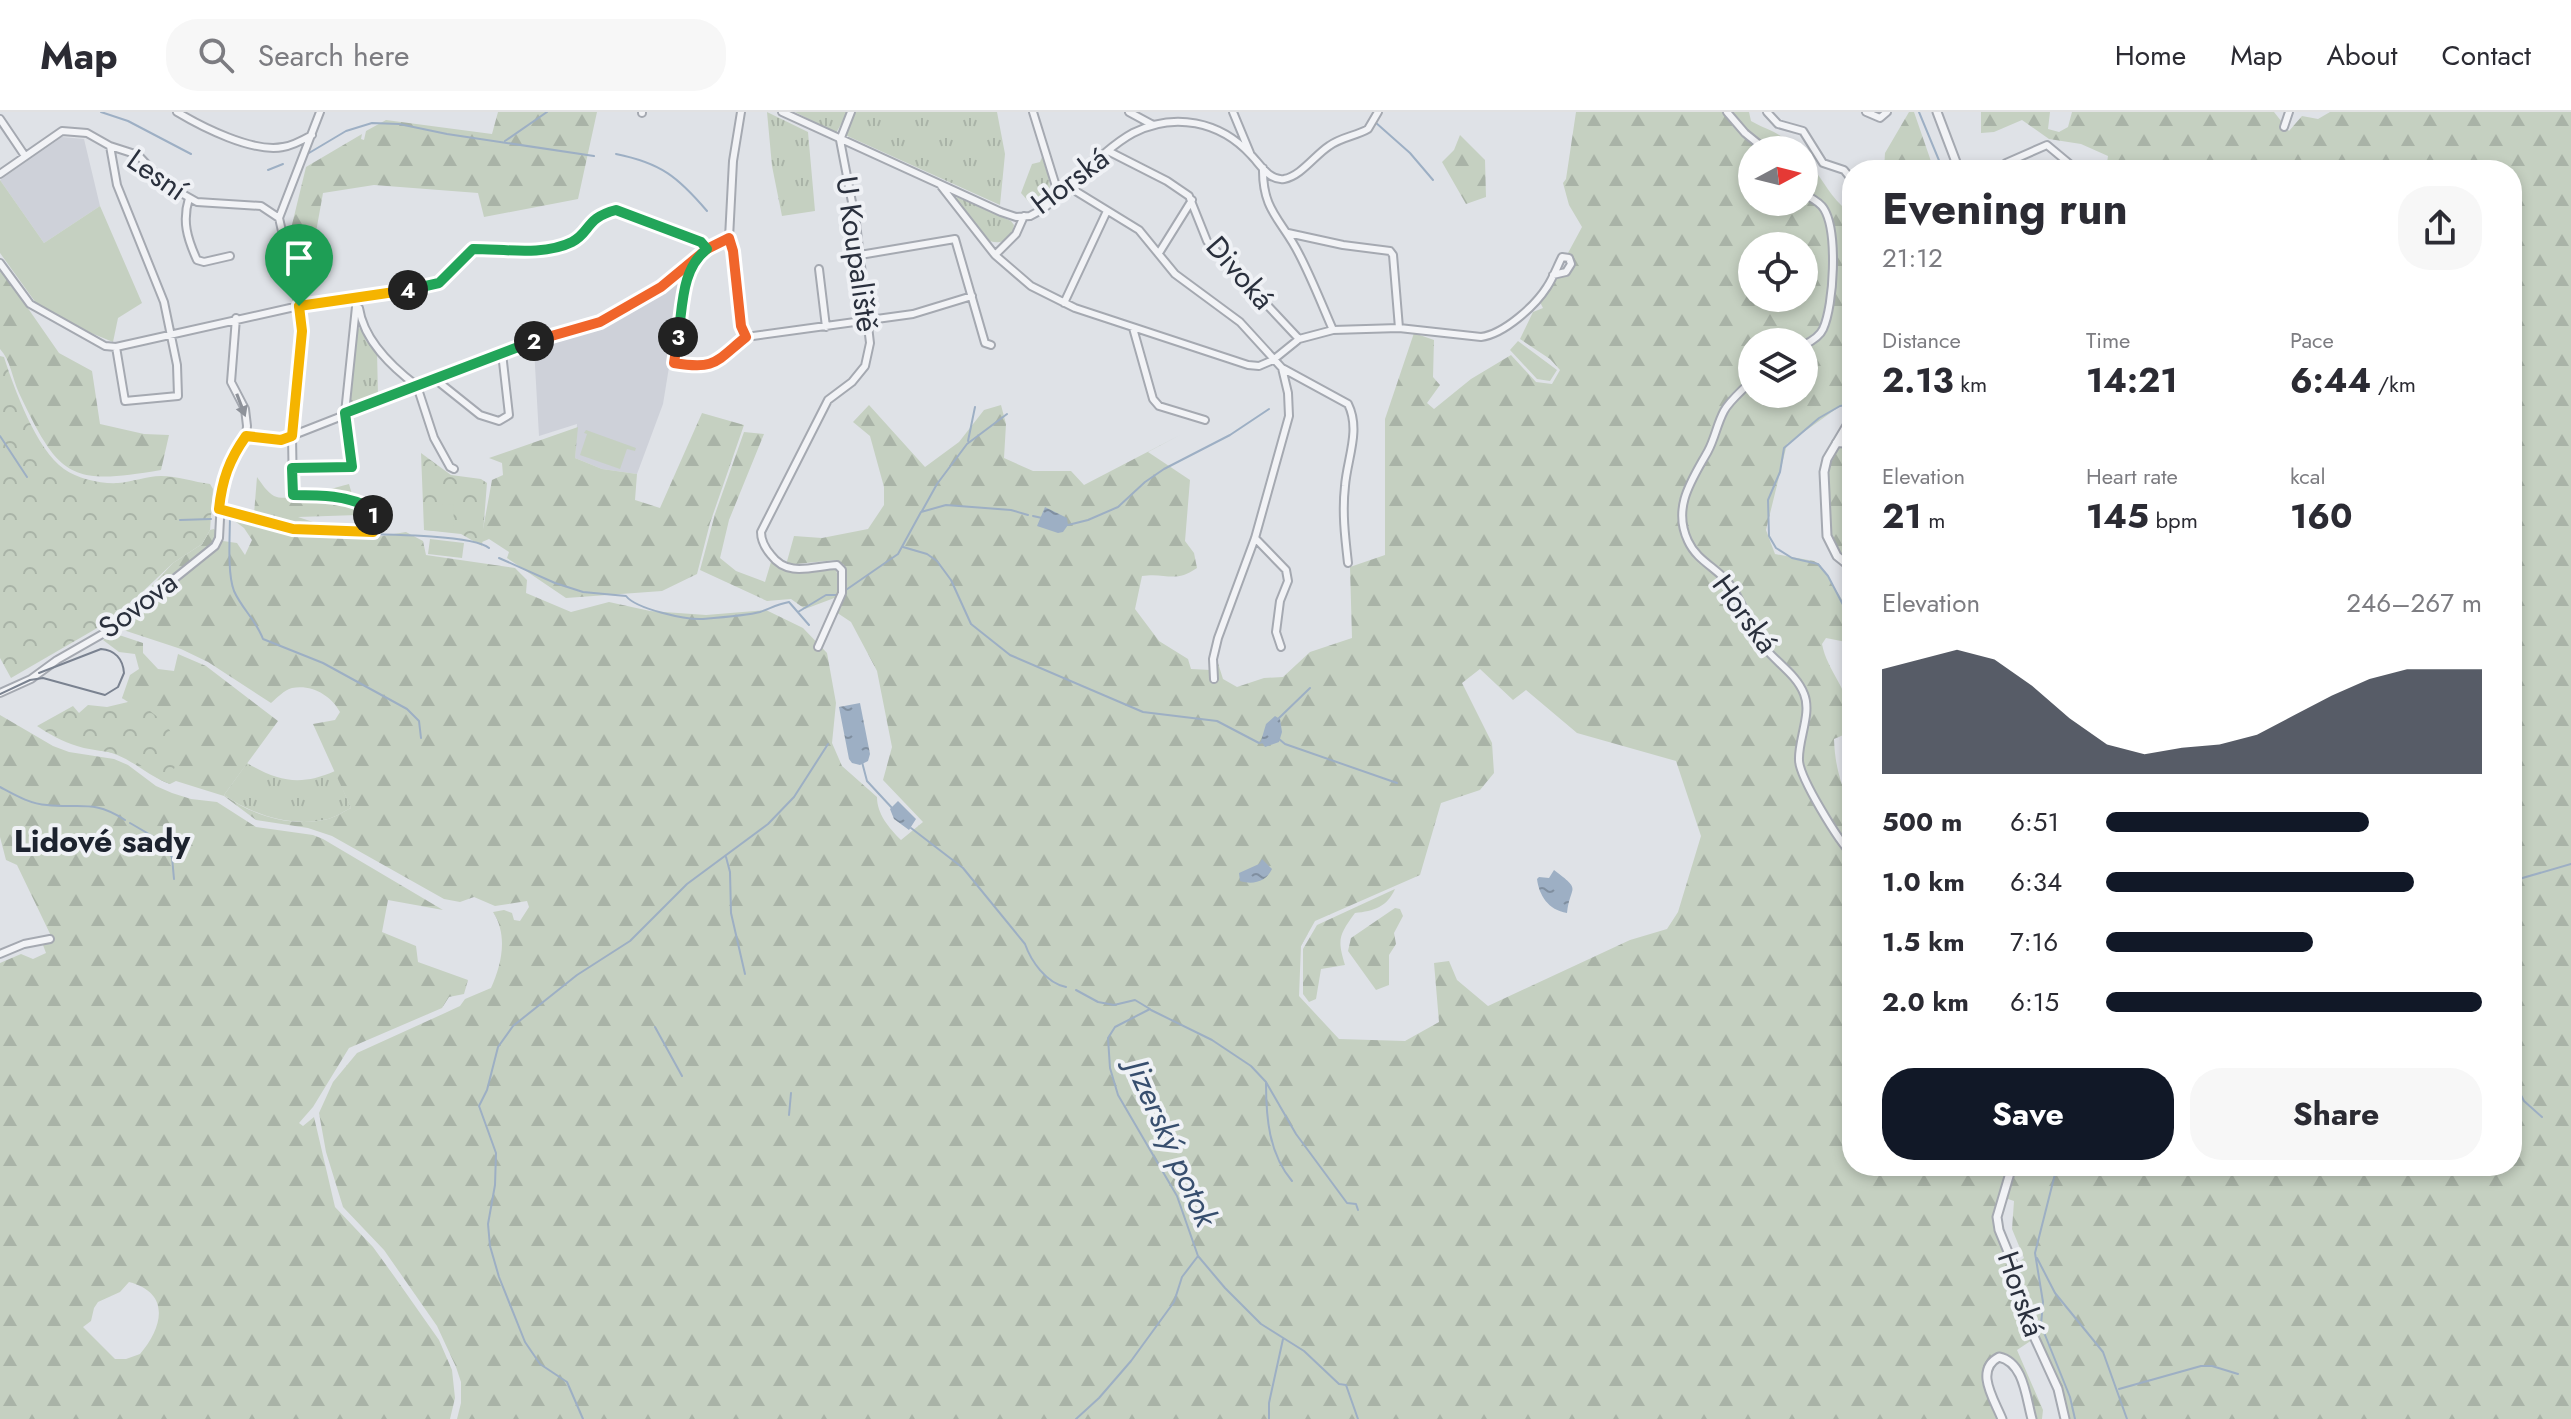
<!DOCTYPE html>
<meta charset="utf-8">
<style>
body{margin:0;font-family:Jost,sans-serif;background:#f7f7f7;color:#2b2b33;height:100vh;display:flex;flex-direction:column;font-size:30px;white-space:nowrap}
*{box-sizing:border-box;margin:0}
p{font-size:26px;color:#7c7c81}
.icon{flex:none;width:44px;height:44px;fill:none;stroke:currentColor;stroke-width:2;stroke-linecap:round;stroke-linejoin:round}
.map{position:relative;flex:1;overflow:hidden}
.panel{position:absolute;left:1842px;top:48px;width:680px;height:1016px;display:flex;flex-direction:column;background:#fff;border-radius:32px;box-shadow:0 4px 12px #0003}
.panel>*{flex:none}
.needle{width:52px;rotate:83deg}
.fabs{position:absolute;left:1738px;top:24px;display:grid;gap:16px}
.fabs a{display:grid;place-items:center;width:80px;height:80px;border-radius:50%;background:#fff;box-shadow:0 4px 12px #0003;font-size:40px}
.pin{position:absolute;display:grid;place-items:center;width:68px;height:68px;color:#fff;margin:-82px -34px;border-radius:50% 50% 50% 0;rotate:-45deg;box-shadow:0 0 8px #0007}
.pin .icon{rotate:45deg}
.km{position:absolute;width:40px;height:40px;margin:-20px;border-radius:50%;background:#222;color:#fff;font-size:22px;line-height:40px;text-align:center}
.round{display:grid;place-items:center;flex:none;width:84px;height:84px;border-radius:32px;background:#f7f7f7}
.head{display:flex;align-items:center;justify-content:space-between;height:136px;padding:0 40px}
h1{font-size:44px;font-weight:700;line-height:60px}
.figures{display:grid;grid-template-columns:repeat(3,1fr);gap:12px;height:136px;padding:8px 40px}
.figures div{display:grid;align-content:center}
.figures b{font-size:34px;font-weight:700}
.figures small{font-size:22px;font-weight:400}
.figures p{font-size:22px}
.chart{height:224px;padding:16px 40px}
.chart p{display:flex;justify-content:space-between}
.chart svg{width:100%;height:144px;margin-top:8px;fill:#111827;opacity:.7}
.cta{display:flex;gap:16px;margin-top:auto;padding:16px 40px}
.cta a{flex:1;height:92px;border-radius:32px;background:#111827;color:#fff;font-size:32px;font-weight:700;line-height:92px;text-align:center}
.cta a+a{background:#f7f7f7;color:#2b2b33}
ul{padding:0 40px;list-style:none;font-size:26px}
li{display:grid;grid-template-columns:128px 96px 1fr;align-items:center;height:60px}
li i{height:20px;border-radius:10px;background:#111827}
header{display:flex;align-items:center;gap:48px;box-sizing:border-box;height:112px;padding:0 40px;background:#fff;border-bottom:2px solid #e1e1e2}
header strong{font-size:38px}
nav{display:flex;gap:44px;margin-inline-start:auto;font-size:28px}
.search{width:560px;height:72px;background:#f7f7f7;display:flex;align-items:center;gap:20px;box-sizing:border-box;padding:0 28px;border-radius:32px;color:#7c7c81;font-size:30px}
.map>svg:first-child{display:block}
.built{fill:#ced1d9}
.grass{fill:url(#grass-tufts)}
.forest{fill:url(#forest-firs);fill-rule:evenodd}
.park{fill:url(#park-crowns)}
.garden{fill:#c5d0c1}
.water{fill:url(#water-ripples)}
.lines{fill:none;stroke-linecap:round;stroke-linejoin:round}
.stream{stroke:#9dafc4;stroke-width:2}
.minor-casing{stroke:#a5a9b1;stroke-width:10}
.tertiary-casing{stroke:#a5a9b1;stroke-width:11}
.minor{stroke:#f2f3f6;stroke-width:6}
.tertiary{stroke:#f2f3f6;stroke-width:7}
.tram{stroke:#7a8290;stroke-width:2}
.oneway{fill:#8e929a}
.split-1-casing{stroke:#fff;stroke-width:16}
.split-2-casing{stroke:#fff;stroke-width:16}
.split-3-casing{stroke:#fff;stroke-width:16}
.split-4-casing{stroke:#fff;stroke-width:16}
.split-5-casing{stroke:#fff;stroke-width:16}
.split-1{stroke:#f5b400;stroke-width:10}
.split-2{stroke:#22a559;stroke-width:10}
.split-3{stroke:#f0652b;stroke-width:10}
.split-4{stroke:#22a559;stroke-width:10}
.split-5{stroke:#f5b400;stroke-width:10}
.labels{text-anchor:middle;stroke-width:8;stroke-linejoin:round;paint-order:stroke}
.street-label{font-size:30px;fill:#2a303d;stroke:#eff1f5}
.neighbourhood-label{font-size:32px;font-weight:bold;fill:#1c222e;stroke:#eff1f5}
.water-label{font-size:32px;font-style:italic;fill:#374e6e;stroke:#eff1f5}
</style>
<header>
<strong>Map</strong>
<div class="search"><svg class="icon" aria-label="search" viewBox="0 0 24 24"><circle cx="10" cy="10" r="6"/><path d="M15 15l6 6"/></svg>Search here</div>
<nav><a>Home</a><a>Map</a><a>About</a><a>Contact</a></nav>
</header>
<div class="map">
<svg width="2571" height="1307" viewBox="0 0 2571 1307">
<defs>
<pattern id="grass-tufts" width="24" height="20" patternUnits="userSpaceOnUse" patternTransform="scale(2)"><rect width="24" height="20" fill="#c5d0c1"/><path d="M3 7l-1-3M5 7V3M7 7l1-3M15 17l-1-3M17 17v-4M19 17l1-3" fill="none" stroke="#a9b3a7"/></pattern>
<pattern id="forest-firs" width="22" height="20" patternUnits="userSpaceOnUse" patternTransform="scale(2)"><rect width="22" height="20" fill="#c5d0c1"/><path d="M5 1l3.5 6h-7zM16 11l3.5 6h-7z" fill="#a9b3a7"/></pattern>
<pattern id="park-crowns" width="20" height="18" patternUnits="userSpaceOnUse" patternTransform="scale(2)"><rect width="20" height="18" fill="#c5d0c1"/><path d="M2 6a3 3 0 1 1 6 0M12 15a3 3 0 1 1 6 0" fill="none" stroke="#a9b3a7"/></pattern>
<pattern id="water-ripples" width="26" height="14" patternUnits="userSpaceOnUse" patternTransform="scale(2)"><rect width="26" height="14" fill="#9dafc4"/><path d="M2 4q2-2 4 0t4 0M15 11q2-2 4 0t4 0" fill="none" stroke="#808fa0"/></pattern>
</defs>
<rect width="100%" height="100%" fill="#dfe2e7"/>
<path class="built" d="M62,25L84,27L100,94L44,131L0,68Z
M680,162L684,163L663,292L637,362L602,357L575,346L577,312L539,324L534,236L540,229L609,208Z"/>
<path class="grass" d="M767,0L808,20L815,99L782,104L772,54Z
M795,0H848L836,21Z
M850,0H997L1005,42L1000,93L843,22Z
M1042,45C1050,70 1057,80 1035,97L1021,81L1032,52L1040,50Z
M957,85L1011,109L1014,113C1012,127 1002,133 990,129L955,87Z
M361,216L366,229L377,239L378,284L349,295L356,217Z
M247,651C279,670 301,674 335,659L351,696C344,699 336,705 328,707C292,716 253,703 224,683Z"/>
<path class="forest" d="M498,0H597L578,87L484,105L478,81L374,73L323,81L316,120L289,125L306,55L362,22L361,27L364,28L366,19L386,8L492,22Z
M1576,0H1749L1751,9C1772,21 1779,18 1795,38H1752V90H1804V47C1820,61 1827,80 1842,94H1852V271L1844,274L1850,287L1787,332L1766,418L1775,442L1814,449L1820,453L1852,503V539L1846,530L1826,526L1822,532C1828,564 1860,588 1848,621L1834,627C1835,653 1840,672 1852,695V1054H2007L1993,1104L1995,1119L2010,1154L2017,1197L2032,1228L2017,1238L2043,1298L2042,1307H2036C2029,1283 2028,1247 1999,1241C1969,1254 1989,1285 1998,1307H457L461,1291V1270L456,1255L437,1214L384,1138L343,1095L326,1040L319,1001L333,970L357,941L445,901L460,894L465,887L491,876C502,852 508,823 493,800L504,798L512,801L514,808L520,809L529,795L527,789L495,794L474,785L460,790L444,787L332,724L308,716L256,708L224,684L176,669L170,672C143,662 129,642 98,638L128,590L122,586L130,563L139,557L135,542L119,540L103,528L113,521L143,531V541L158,557L174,559L178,542L206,554L278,609L224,683C253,704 292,716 328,707C336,705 344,699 351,696L313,612L335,608L340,600C331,583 311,572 292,576C284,578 277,586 271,591L208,550L181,537L102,511L138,489L173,451L202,432L210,418L214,417L223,429L237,431L245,443L252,428L244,416L224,401L226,392L254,402L257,365C262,372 267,380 274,384C288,391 333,376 349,372L358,403L298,405L364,427L406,420L423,429L426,443L515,456L527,468L526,481L571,500L609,490L650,499L706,503L766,498L803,516L827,541L836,591L832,631L842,654L877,685C877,702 889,716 901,728L923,710L883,668L892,635L877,559L851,510L836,500C845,484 849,472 844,453L836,448L786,453L794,424L822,426L868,417L884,393V375L870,324L853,310L869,293L925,355L959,330L984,298L1001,293L1006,312L1004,346L1033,359H1071L1084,373L1182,322L1148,340L1190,368L1185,429L1194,441L1197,456C1174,472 1166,460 1142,464L1135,497L1159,529L1188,547L1191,557L1211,558L1213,550L1217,548L1223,567L1237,575L1264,566L1283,565L1310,540L1352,526L1350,455L1385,443V307L1414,221L1434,228L1433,265L1440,273L1427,291L1434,297L1471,267L1511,243L1536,270L1552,272L1560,258L1550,247L1520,227L1533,200L1543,196L1540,190L1554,168L1569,160L1574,149L1568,141L1582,115L1569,93L1563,71L1566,67ZM1752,134H1804V186H1752ZM1752,230H1804V282H1752ZM1480,557L1513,588L1526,578L1577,621L1676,649L1701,724L1678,800L1667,817L1630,828L1488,894L1457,868L1449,849L1434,851L1439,910L1405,929L1339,927L1299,884L1301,834L1315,809L1420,763L1441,691L1480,678L1494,661L1492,631L1462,571Z
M1909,0H1914L1934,58H1884L1885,41Z
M1981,0H2050L2048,17L2059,20L2068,15L2072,0H2274L2289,19L2302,4L2318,7L2330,0H2571V1307H2068L2061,1275L2024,1195L2016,1152L2024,1146L2012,1117L2014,1089L2005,1086L2014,1054H2512V58H2320L2316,51L2288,56V58H2106L2108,44L2081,32L2049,27L2022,8L1994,20L1981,21Z
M1460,23L1485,48L1486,85L1466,92L1442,50L1454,38Z
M0,156L59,241L92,259L100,312L144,322L169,323L161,358C69,374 59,365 19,281C12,266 11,249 0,237Z
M702,301L744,313L710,411L697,462L662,479L566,486L507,446L509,440L489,427L482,430L481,428L492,368L503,363L502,351L489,346L578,315L575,346L602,357L637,362L635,388L660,396Z
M744,320L764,322L729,408L720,446L736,459L765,470L771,450C791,467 812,455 836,458L841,475L837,485L805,497L791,487L767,489L700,458L715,402Z
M1852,333V452C1843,444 1832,435 1829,423C1824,400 1825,357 1835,336Z
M0,603L53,634L69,640L114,647L128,653L156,674L172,681L191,687L217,690L256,715L313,723L323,727L443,798L388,788L382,820L416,834L418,850L468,868L464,882L449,885L442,896L349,936L313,995L299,1011L303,1014L314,1005L335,1095L373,1135L394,1164L439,1228L452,1258L455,1286L450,1307H0V851L21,842L33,847L46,841L43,833L53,828L17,753L6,748L0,725ZM129,1170C171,1181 163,1215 140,1242L126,1247H115L83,1215L91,1209L94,1196L98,1190L120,1180Z
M1395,777C1387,795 1374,799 1355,801C1339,823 1337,827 1345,853L1321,857L1316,887L1309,890L1303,882V837L1317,813Z
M1395,796L1400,797L1403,804L1394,821L1396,832L1389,843V873L1376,878L1348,839L1351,826Z"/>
<path class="park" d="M0,244L4,245C14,276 36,337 64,357C78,367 101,372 118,371C132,370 147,364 161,364C177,364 194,370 210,372L213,377L210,418L202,432L173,451L137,485L99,515L11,566L0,546Z
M421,341L451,363L481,367L487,371L482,434L461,422L424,418Z
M128,590C147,592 174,615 177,635C179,645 172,662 170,672C155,667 146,656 133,648C115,638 95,640 77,634C63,630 49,622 37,614L73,594L79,601L88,593L107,595Z"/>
<path class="garden" d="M0,68L44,131L100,94L142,191L118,206L113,230L91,221L36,191L0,141Z
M1518,229L1557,258L1550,269L1537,267L1510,238Z
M586,318L636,336L635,339L627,337L620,357L580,343L587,322L584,321Z
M425,392L454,393L453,420L424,418Z
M430,427L464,431L462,446L428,442Z"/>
<path class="water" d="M1045,395L1067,406L1068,413L1063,420L1058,421L1037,414Z
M860,591L870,642L868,649L860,653L852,651L849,647L839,595Z
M1275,604L1280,607L1282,620L1279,630L1265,635L1261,629L1266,612Z
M898,689L916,707L909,718L894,707L890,697Z
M1262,747L1272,757C1266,770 1253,773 1240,769L1239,761L1259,752Z
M1554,758C1583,780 1570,772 1567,801C1548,798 1539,783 1537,767L1539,765L1549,766Z"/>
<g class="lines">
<path class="stream" d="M101,0L128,9L191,42
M1919,0L1943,58
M1375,10L1410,41L1433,68
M505,29L547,0
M309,41L346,19L372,11L399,12L447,22L594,44
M616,42C661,51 678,65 707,99
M268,58L283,52
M1852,292L1840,294L1819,306L1784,336L1780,360L1768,388L1769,424L1776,436L1792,446L1818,452L1828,464L1852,510
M0,324L27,365
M968,329L975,295
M922,399L937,372L967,332L1007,302
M1033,404L1042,406
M180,408L211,407
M1068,413L1088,408L1118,395L1145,370L1164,357L1230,323L1269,297
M903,435L927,442L937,449L951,468L971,512L1010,543L1143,600L1217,609L1259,631L1263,630
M499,446L555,471L583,480L626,484C636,497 686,508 703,507C715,506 749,503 760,500C771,496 778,492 789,490L809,513
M843,480L898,442L921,400L946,393L1011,398L1028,403
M798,500L826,483H838
M1279,606L1310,576
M421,626L419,609L407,597L323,551L263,527C256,508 242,497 234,479C227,461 230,423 230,403C250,410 273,418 295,420C329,423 470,419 489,436
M1279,627L1285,632L1397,671
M862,650L867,669L893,697
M0,675C15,683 30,692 47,693C80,697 93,687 125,708
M130,711L154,725L172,745L174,767
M911,716L963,756L1025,832C1031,849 1046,871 1066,875
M726,745L730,760L731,801L745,862
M2512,769L2571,752
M1076,878L1098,890L1114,893L1135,888L1150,897L1115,915L1108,926L1110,956L1118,983L1177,1084L1198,1144L1225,1176L1261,1212L1304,1239L1339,1272L1346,1273L1358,1307
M1151,898L1212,928L1251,954L1266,970L1296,1022L1347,1091L1356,1092L1358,1098
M655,915L682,964
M2512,966L2524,989L2542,1005
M1266,971C1266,1006 1269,1042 1292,1069
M789,1003L791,981
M2057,1054L2035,1141L2043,1190L2041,1213L2070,1285L2075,1307
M2037,1146L2055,1181L2103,1240L2127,1307
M2119,1277L2201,1254H2212L2238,1262
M583,1307L567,1270L540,1252L525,1230L499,1165L490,1134L488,1112L495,1073L496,1041L479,994L487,978L498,935L513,914L577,863L630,829L687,772L768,712L794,685L828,632
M1076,1307L1099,1286L1131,1249L1174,1190L1182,1165L1198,1144
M1269,1307V1291L1283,1227"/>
<g class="minor-casing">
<path id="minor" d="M177,0C202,15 253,41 283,35C292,34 303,28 312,23
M741,0L733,49L729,126L733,139L741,214L746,225
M782,0L1001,100L1016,105L1030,104L1043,97C1069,76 1105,36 1133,21C1174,0 1220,9 1251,43C1260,52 1269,69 1284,67C1301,64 1315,43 1329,34C1341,25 1356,24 1368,17L1378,0
M1033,0L1059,84
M1129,0L1153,13
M1233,0L1250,41
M1727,0L1745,21L1766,38
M1767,0L1778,12L1803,19L1823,51L1844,58L1852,68
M1866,0L1880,6L1887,0
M642,1V0
M0,7L25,44
M2284,15L2289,0
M840,28L851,0
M110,34L117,73L164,190L177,253L178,284L125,289L116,235
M1110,40L1167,69L1189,84L1207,129L1299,227
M1263,56C1262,99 1282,108 1299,142C1312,167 1322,193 1333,218
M2000,58L2006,51L2047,33L2077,58
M0,62L62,19L87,21L110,34L138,43L165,72L197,90L261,94L279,106
M941,74L995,143L1031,174L1075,196L1248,253L1259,254L1273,248L1299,227L1333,218L1399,216L1481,225C1504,222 1535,194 1547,175C1553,166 1557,155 1562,145L1569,146L1571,152L1566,160L1553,163
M1069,75L1139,118L1175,162L1240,210L1282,256L1348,292C1361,318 1347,347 1345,374C1342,400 1345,425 1348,451
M1804,82C1811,86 1820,90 1824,97C1838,120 1834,193 1823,217C1820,224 1812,229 1804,233
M189,86C182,109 187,126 197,148L204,150L230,144
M1288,121L1343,133L1390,139L1393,143L1399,216
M1159,141L1192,88
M860,143L955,127L985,231L991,233
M995,143L1016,122L1024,104
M0,151L30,192L105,234L116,235L299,194L423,176L439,171L473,137C504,137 544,144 572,130C591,120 585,106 616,98L701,130L707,137
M693,151L687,162L674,251L709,254L746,225
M819,157L826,215
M1064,191L1107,99
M359,196C364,229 392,255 417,274
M1133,216L1153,287L1159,294L1205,308
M746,225L913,202L972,184
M435,267L480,303L499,309L509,303L502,241
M1752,268C1743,278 1730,288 1724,299C1717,312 1715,326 1708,339C1692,368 1672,395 1688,429C1698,451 1721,457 1733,477C1745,496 1751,518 1765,536C1777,551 1797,563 1804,582C1812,601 1798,628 1799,648C1799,665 1839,730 1852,742
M417,274L434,326L450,355L454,357
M246,324L281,328L549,223L600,210L661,175L707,137L729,126
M1836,331L1852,332
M292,356L352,355L345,301L357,185
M219,397L293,417L373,420L376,413L372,397C348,384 320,383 293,383L292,324L302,219L299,194L279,106L320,0
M1255,426L1286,458L1288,469L1280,489L1276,520L1281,535
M818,535L842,481V458L837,453C813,454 788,466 771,443C765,436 761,429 761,420L828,288L852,270L865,254L870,231L856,111L840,28
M1214,567L1213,547L1218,526L1255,426L1289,304L1288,281L1282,256
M0,581L31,567L57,548L113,516L215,434L219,426L222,368L231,345L246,324L247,314L245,297L231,270L236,206
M0,842L24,832L50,827"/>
</g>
<g class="tertiary-casing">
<path id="tertiary" d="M1937,0L1959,58
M1852,305L1827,347L1824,360L1827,424L1837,444L1852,456
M2012,1054L1997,1105L1999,1118L2013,1152L2021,1196L2058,1277L2065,1307
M2002,1307C1994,1287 1974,1258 1999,1245C2024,1250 2026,1286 2032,1307"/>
</g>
<use href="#minor" class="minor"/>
<use href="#tertiary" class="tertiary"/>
<path class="tram" d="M0,582L30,568L43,566L105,583L118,575L124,561C123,547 115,538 101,537L39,561"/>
</g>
<defs><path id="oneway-solid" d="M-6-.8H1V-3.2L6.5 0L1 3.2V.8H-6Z" transform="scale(2)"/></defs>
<use class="oneway" href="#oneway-solid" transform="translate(241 293) rotate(69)"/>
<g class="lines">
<g class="split-1-casing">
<path id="split-1" d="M299,194L302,219L292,324L281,328L246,324C229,348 222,368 219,397L293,417L373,420L376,413L373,403"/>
</g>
<g class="split-2-casing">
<path id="split-2" d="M373,403L372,397C348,383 320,383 293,383L292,356L352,355L345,301L534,229"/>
</g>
<g class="split-3-casing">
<path id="split-3" d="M534,229L600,210L661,175L707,137L729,126L733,139L741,214L746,225C715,250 716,258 674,251L678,225"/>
</g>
<g class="split-4-casing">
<path id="split-4" d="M408,178L439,171L473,137C504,137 544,144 572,130C591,120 585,106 616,98L701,130L707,137C681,157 683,194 678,225"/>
</g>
<g class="split-5-casing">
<path id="split-5" d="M299,194L408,178"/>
</g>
<use href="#split-1" class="split-1"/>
<use href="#split-2" class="split-2"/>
<use href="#split-3" class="split-3"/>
<use href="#split-4" class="split-4"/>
<use href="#split-5" class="split-5"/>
</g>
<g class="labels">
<g class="street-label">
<text transform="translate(157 63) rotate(35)" y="10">Lesní</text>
<text transform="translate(1070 69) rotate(-37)" y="10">Horská</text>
<text transform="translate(857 142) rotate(82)" y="10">U Koupaliště</text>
<text transform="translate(1240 161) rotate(49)" y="10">Divoká</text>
<text transform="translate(138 493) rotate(-37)" y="10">Sovova</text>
<text transform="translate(1745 502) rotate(54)" y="10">Horská</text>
<text transform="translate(2021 1182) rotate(71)" y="10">Horská</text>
</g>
<g class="neighbourhood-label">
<text x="102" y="740">Lidové sady</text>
</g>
<g class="water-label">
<text transform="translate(1172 1031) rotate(66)" y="11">Jizerský potok</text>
</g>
</g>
</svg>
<div class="fabs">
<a><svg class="needle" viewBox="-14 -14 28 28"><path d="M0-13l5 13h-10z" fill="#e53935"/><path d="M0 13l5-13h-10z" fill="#7c7c81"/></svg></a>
<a><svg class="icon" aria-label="locate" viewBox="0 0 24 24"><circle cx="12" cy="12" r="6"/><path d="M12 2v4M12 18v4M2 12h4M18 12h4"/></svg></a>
<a><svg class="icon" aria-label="layers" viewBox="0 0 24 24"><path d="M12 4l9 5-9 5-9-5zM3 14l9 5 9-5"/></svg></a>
</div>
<div class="pin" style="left:299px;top:194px;background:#1e9e55"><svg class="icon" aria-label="arrive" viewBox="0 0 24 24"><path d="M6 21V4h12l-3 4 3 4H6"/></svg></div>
<b class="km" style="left:373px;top:403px">1</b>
<b class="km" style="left:534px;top:229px">2</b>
<b class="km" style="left:678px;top:225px">3</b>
<b class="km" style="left:408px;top:178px">4</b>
<section class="panel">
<div class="head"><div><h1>Evening run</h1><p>21:12</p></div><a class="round"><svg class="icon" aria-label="share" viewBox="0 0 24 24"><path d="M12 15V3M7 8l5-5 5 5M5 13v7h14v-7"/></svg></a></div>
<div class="figures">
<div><p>Distance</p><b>2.13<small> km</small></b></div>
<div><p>Time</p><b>14:21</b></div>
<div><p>Pace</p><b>6:44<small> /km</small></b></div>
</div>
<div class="figures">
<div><p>Elevation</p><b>21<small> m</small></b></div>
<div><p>Heart rate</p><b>145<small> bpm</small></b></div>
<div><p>kcal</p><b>160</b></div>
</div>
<div class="chart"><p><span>Elevation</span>246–267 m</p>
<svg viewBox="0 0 160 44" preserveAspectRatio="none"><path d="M0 44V12L10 9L20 6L30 9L40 17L50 27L60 35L70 38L80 36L90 35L100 32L110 26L120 20L130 15L140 12L150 12L160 12V44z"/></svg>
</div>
<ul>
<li><b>500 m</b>6:51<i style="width:70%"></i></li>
<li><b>1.0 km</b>6:34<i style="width:82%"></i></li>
<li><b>1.5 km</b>7:16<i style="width:55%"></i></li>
<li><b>2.0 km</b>6:15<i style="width:100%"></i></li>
</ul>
<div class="cta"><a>Save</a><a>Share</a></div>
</section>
</div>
